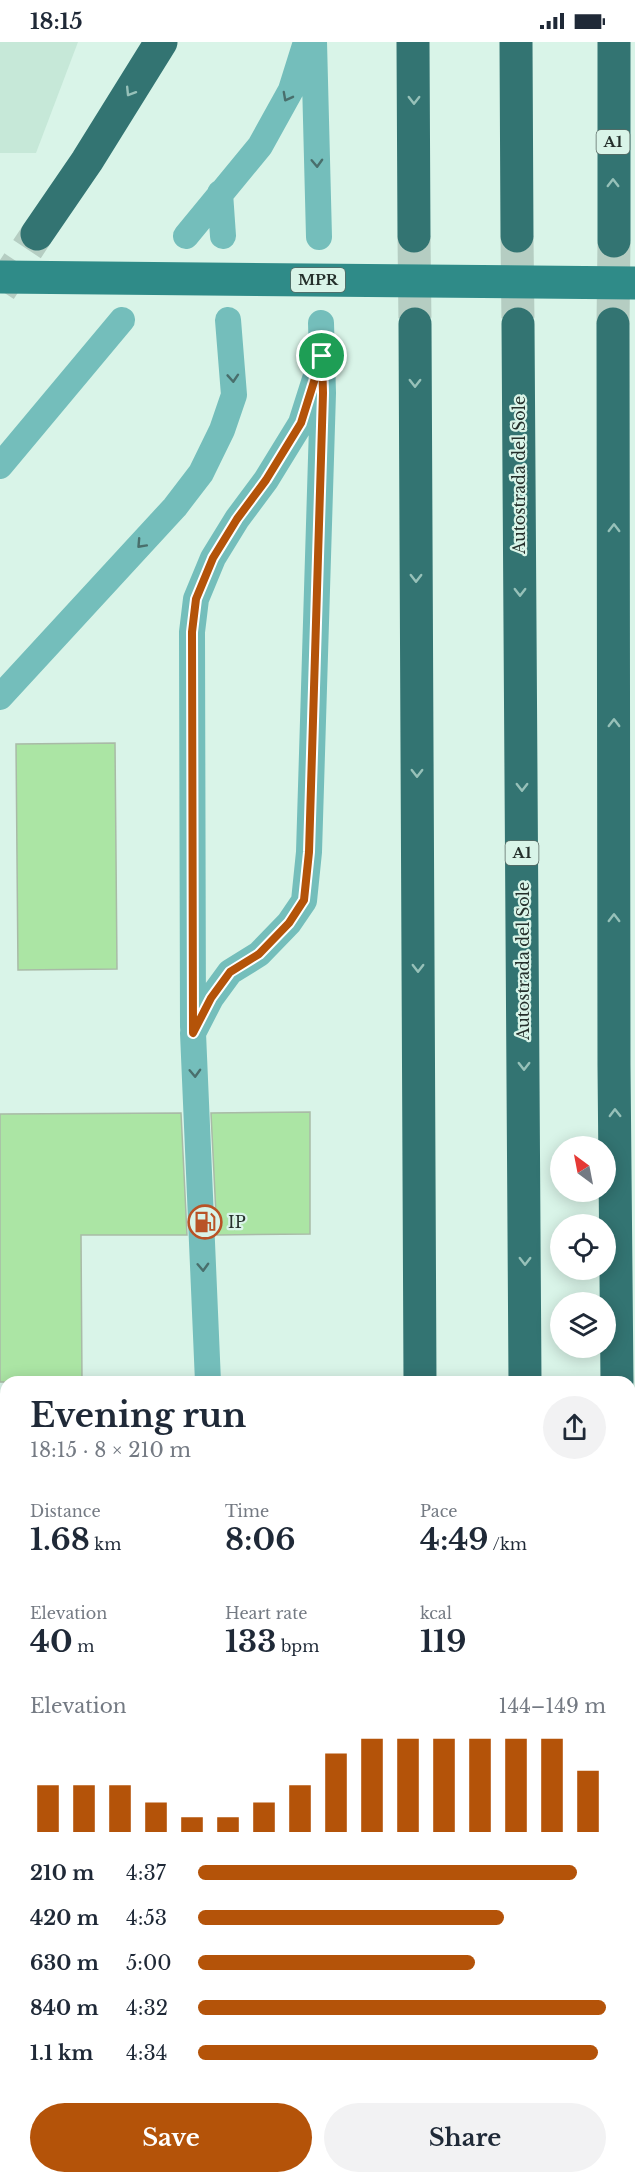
<!DOCTYPE html>
<meta charset="utf-8">
<style>
body{margin:0;font-family:"Libre Baskerville",serif;background:#f2f2f3;color:#1f2937;height:100vh;display:flex;flex-direction:column;font-size:22px;white-space:nowrap}
*{box-sizing:border-box;margin:0}
p{font-size:20px;color:#747a83}
.icon{flex:none;width:33px;height:33px;fill:none;stroke:currentColor;stroke-width:2;stroke-linecap:round;stroke-linejoin:round}
.map{position:relative;flex:1;overflow:hidden}
.panel{position:absolute;left:0px;top:1334px;width:636px;height:808px;display:flex;flex-direction:column;background:#fff;border-radius:18px 18px 0 0;box-shadow:0 3px 15px #0003}
.panel>*{flex:none}
.needle{width:39px;rotate:328deg}
.tools{position:absolute;left:550px;top:1094px;display:grid;gap:12px}
.tools a{display:grid;place-items:center;width:66px;height:66px;border-radius:50%;background:#fff;box-shadow:0 3px 15px #0003;font-size:30px}
.pin{position:absolute;display:grid;place-items:center;width:51px;height:51px;color:#fff;margin:-26px;border:3px solid #fff;border-radius:50%;box-shadow:0 2px 6px #0007}
.round{display:grid;place-items:center;flex:none;width:63px;height:63px;border-radius:32px;background:#f2f2f3}
.summary{display:flex;align-items:center;justify-content:space-between;height:102px;padding:0 30px}
h1{font-size:33px;font-weight:800;line-height:45px}
.stats{display:grid;grid-template-columns:repeat(3,1fr);gap:9px;height:102px;padding:6px 30px}
.stats div{display:grid;align-content:center}
.stats b{font-size:30px;font-weight:800}
.stats small{font-size:16px;font-weight:400}
.stats p{font-size:16px}
.chart{height:168px;padding:12px 30px}
.chart p{display:flex;justify-content:space-between}
.chart svg{width:100%;height:108px;margin-top:6px;stroke:#b45309;stroke-width:6}
.cta{display:flex;gap:12px;margin-top:auto;padding:12px 30px}
.cta a{flex:1;height:69px;border-radius:36px;background:#b45309;color:#fff;font-size:24px;font-weight:800;line-height:69px;text-align:center}
.cta a+a{background:#f2f2f3;color:#1f2937}
ul{padding:0 30px;list-style:none;font-size:20px}
li{display:grid;grid-template-columns:96px 72px 1fr;align-items:center;height:45px}
li i{height:15px;border-radius:8px;background:#b45309}
.status{display:flex;justify-content:space-between;align-items:center;height:42px;padding:0 30px;background:#fff;direction:ltr}
.status svg{height:16px;fill:currentColor}
.map>svg:first-child{display:block}
.built{fill:#c6e8d8}
.green{fill:#d8e69d}
.building{fill:#abe5a4;stroke:#a9baa7;stroke-width:1.5}
.lines{fill:none;stroke-linecap:round;stroke-linejoin:round}
.highway-tunnel{stroke:#b5cdc2;stroke-width:33;stroke-dasharray:33 16;stroke-linecap:butt}
.lane{stroke:#74bebb;stroke-width:26}
.highway{stroke:#337472;stroke-width:33}
.primary-bridge{stroke:#2f8b88;stroke-width:33}
.oneway{stroke:#97c1b9}
.oneway2{stroke:#496f6c}
.route-casing{stroke:#fff;stroke-width:12}
.route{stroke:#b45309;stroke-width:8}
.labels{text-anchor:middle;stroke-width:4.5;stroke-linejoin:round;paint-order:stroke}
.shield{fill:#d9f4e8;stroke:#5b6a64;stroke-width:1.5}
.shield-label{font-size:15px;font-weight:bold;fill:#252f2b}
.street-label{font-size:16px;fill:#252f2b;stroke:#d9f4e8}
.poi-label{font-size:16px;fill:#252f2b;stroke:#d9f4e8;text-anchor:start}
</style>
<div class="status"><b>18:15</b><svg viewBox="0 0 49 12"><path d="M0 12V9h3v3zM5 12V6h3v6zM10 12V3h3v9zM15 12V0h3v12zM26 1h20v11H26zM47 4h2v5h-2z"/></svg></div>
<div class="map">
<svg width="635" height="2141" viewBox="0 0 635 2141">
<rect width="100%" height="100%" fill="#d9f4e8"/>
<path class="built" d="M0,0H78L36,111H0Z"/>
<path class="green" d="M0,1670L6,1672V2136H350L351,2141H0Z"/>
<path class="building" d="M115,701L117,927L18,928L16,702Z
M310,1070V1192L217,1193L211,1071Z
M181,1071L187,1193H81L82,1340H0V1072Z"/>
<g class="lines">
<path class="highway-tunnel" d="M414,194L415,282
M517,194L518,282
M0,248L37,192
M613,282L614,199"/>
<path class="lane" d="M314,0L319,195
M220,151L223,194
M186,194L260,104L291,48L306,0
M0,424L122,278
M0,655L175,465L201,431L222,388L234,353L228,278
M193,985L192,590L196,557L213,516L237,477L266,438L301,381L315,337
M208,1340L193,991L211,956L230,930L259,912L289,881L304,859L309,810L323,351L321,281
M0,1424L6,1430"/>
<path class="highway" d="M413,0L414,194
M516,0L517,194
M614,0V199
M37,192L87,119L161,0
M415,282L420,1340
M518,282L525,1340
M613,282L614,1023L617,1340
M0,1636L6,1639
M381,2136L382,2141
M530,2136V2141
M625,2136V2141
M422,2141V2136"/>
<path class="primary-bridge" d="M0,235L635,241"/>
</g>
<defs><path id="oneway-chevron" d="M-2-3.5L2.5 0L-2 3.5" fill="none" stroke-width="1.6" stroke-linecap="round" stroke-linejoin="round" transform="scale(1.5)"/></defs>
<g class="oneway">
<use href="#oneway-chevron" transform="translate(130 50) rotate(122)"/>
<use href="#oneway-chevron" transform="translate(414 58) rotate(90)"/>
<use href="#oneway-chevron" transform="translate(613 141) rotate(-90)"/>
<use href="#oneway-chevron" transform="translate(415 341) rotate(90)"/>
<use href="#oneway-chevron" transform="translate(614 486) rotate(-90)"/>
<use href="#oneway-chevron" transform="translate(416 536) rotate(90)"/>
<use href="#oneway-chevron" transform="translate(520 550) rotate(90)"/>
<use href="#oneway-chevron" transform="translate(614 681) rotate(-90)"/>
<use href="#oneway-chevron" transform="translate(417 731) rotate(90)"/>
<use href="#oneway-chevron" transform="translate(522 745) rotate(90)"/>
<use href="#oneway-chevron" transform="translate(614 876) rotate(-90)"/>
<use href="#oneway-chevron" transform="translate(418 926) rotate(90)"/>
<use href="#oneway-chevron" transform="translate(524 1024) rotate(90)"/>
<use href="#oneway-chevron" transform="translate(615 1071) rotate(-91)"/>
<use href="#oneway-chevron" transform="translate(525 1219) rotate(90)"/>
</g>
<g class="oneway2">
<use href="#oneway-chevron" transform="translate(287 55) rotate(118)"/>
<use href="#oneway-chevron" transform="translate(317 121) rotate(88)"/>
<use href="#oneway-chevron" transform="translate(233 336) rotate(86)"/>
<use href="#oneway-chevron" transform="translate(141 502) rotate(133)"/>
<use href="#oneway-chevron" transform="translate(195 1031) rotate(88)"/>
<use href="#oneway-chevron" transform="translate(203 1225) rotate(88)"/>
</g>
<g class="lines">
<g class="route-casing">
<path id="route" d="M322,314L323,351L309,810L304,858L289,881L259,912L230,930L211,956L193,991L192,590L196,557L213,516L237,477L266,438L301,381Z"/>
</g>
<use href="#route" class="route"/>
</g>
<defs>
<g id="fuel-ring" transform="scale(1.725)"><circle r="9.5" fill="#d9f4e8" stroke="#b95326" stroke-width="1.5"/><path d="M-5.5-6h7V0h2V4h1.3V-2.5L3-4.5l.8-.8L6-3V5H2.5V1h-1V6h-7ZM-4.2-4.7v3.2H.2V-4.7Z" fill="#b95326"/></g>
</defs>
<g fill-rule="evenodd">
<use href="#fuel-ring" x="205" y="1180"/>
</g>
<g class="labels">
<g class="shield">
<rect x="596.5" y="88" width="33" height="24" rx="4.5"/>
<rect x="291" y="226" width="54" height="24" rx="4.5"/>
<rect x="505.5" y="799" width="33" height="24" rx="4.5"/>
</g>
<g class="shield-label">
<text x="613" y="105">A1</text>
<text x="318" y="243">MPR</text>
<text x="522" y="816">A1</text>
</g>
<g class="street-label">
<text transform="translate(519 433) rotate(-90)" y="6">Autostrada del Sole</text>
<text transform="translate(523 919) rotate(-90)" y="6">Autostrada del Sole</text>
</g>
<g class="poi-label">
<text x="228" y="1186">IP</text>
</g>
</g>
</svg>
<div class="tools">
<a><svg class="needle" viewBox="-14 -14 28 28"><path d="M0-13l5 13h-10z" fill="#e53935"/><path d="M0 13l5-13h-10z" fill="#747a83"/></svg></a>
<a><svg class="icon" aria-label="locate" viewBox="0 0 24 24"><circle cx="12" cy="12" r="6"/><path d="M12 2v4M12 18v4M2 12h4M18 12h4"/></svg></a>
<a><svg class="icon" aria-label="layers" viewBox="0 0 24 24"><path d="M12 4l9 5-9 5-9-5zM3 14l9 5 9-5"/></svg></a>
</div>
<div class="pin" style="left:322px;top:314px;background:#1e9e55"><svg class="icon" aria-label="arrive" viewBox="0 0 24 24"><path d="M6 21V4h12l-3 4 3 4H6"/></svg></div>
<section class="panel">
<div class="summary"><div><h1>Evening run</h1><p>18:15 · 8 × 210 m</p></div><a class="round"><svg class="icon" aria-label="share" viewBox="0 0 24 24"><path d="M12 15V3M7 8l5-5 5 5M5 13v7h14v-7"/></svg></a></div>
<div class="stats">
<div><p>Distance</p><b>1.68<small> km</small></b></div>
<div><p>Time</p><b>8:06</b></div>
<div><p>Pace</p><b>4:49<small> /km</small></b></div>
</div>
<div class="stats">
<div><p>Elevation</p><b>40<small> m</small></b></div>
<div><p>Heart rate</p><b>133<small> bpm</small></b></div>
<div><p>kcal</p><b>119</b></div>
</div>
<div class="chart"><p><span>Elevation</span>144–149 m</p>
<svg viewBox="0 0 160 44" preserveAspectRatio="none"><path d="M5 44V25M15 44V25M25 44V25M35 44V32M45 44V38M55 44V38M65 44V32M75 44V25M85 44V12M95 44V6M105 44V6M115 44V6M125 44V6M135 44V6M145 44V6M155 44V19"/></svg>
</div>
<ul>
<li><b>210 m</b>4:37<i style="width:93%"></i></li>
<li><b>420 m</b>4:53<i style="width:75%"></i></li>
<li><b>630 m</b>5:00<i style="width:68%"></i></li>
<li><b>840 m</b>4:32<i style="width:100%"></i></li>
<li><b>1.1 km</b>4:34<i style="width:98%"></i></li>
</ul>
<div class="cta"><a>Save</a><a>Share</a></div>
</section>
</div>
